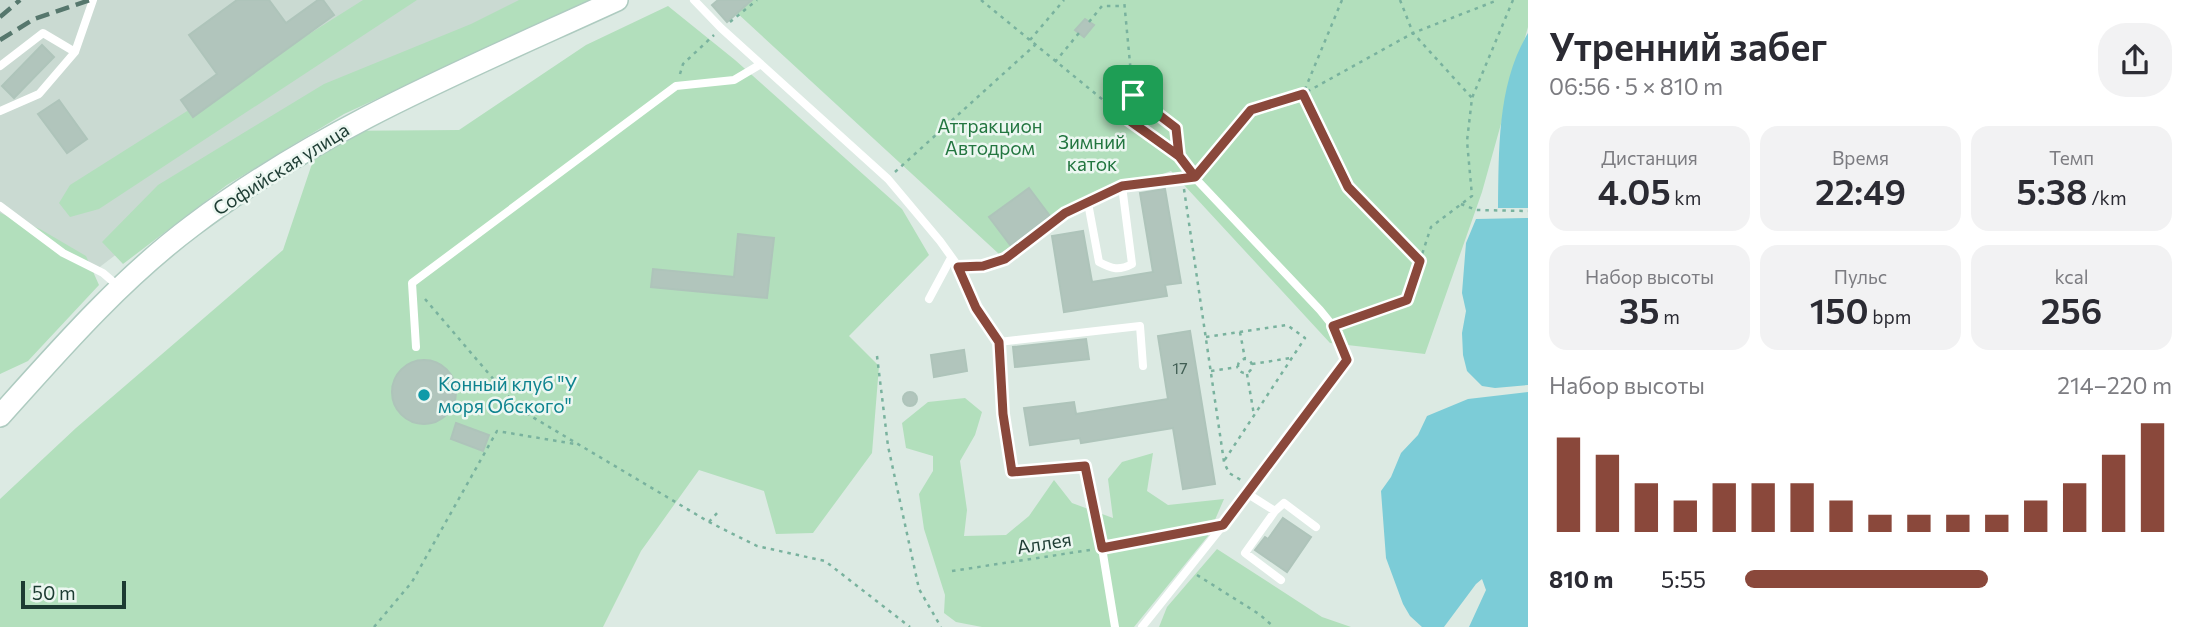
<!DOCTYPE html>
<html lang="ru">
<meta charset="utf-8">
<style>
body{margin:0;font-family:Commissioner,sans-serif;background:#f2f2f3;color:#2b2b33;height:100vh;display:flex;flex-direction:column;font-size:26px;white-space:nowrap}
*{box-sizing:border-box;margin:0}
p{font-size:23px;color:#7c7c81}
.icon{flex:none;width:38px;height:38px;fill:none;stroke:currentColor;stroke-width:2;stroke-linecap:round;stroke-linejoin:round}
.map{position:relative;flex:1;overflow:hidden}
.sheet{display:flex;flex-direction:column;background:#fff;width:665px}
.sheet>*{flex:none}
.scale{position:absolute;left:21px;bottom:18px;width:105px;box-sizing:border-box;padding-left:7px;border:4px solid #1c3b32;border-top:0;font-size:19px;line-height:24px;white-space:nowrap;color:#1c3b32;-webkit-text-stroke:5px #ecf7f1;paint-order:stroke}
.pin{position:absolute;display:grid;place-items:center;width:60px;height:60px;color:#fff;margin:-30px;border-radius:14px;box-shadow:0 4px 10px #0006}
.round{display:grid;place-items:center;flex:none;width:74px;height:74px;border-radius:28px;background:#f2f2f3}
.head{display:flex;align-items:center;justify-content:space-between;height:119px;padding:0 21px}
h1{font-size:38px;font-weight:600;line-height:52px}
.stats{display:grid;grid-template-columns:repeat(3,1fr);gap:10px;height:119px;padding:7px 21px}
.stats div{display:grid;align-content:center;border-radius:18px;background:#f2f2f3;text-align:center}
.stats b{font-size:35px;font-weight:600}
.stats small{font-size:19px;font-weight:400}
.stats p{font-size:19px}
.chart{height:196px;padding:14px 21px}
.chart p{display:flex;justify-content:space-between}
.chart svg{width:100%;height:126px;margin-top:7px;stroke:#8a483b;stroke-width:6}
ul{padding:0 21px;list-style:none;font-size:23px}
li{display:grid;grid-template-columns:112px 84px 1fr;align-items:center;height:52px}
li i{height:18px;border-radius:9px;background:#8a483b}
main{display:flex;flex:1;min-height:0}
.map>svg:first-child{display:block}
.built{fill:#cadad2}
.green{fill:#b2dfbc}
.water{fill:#7cccd7}
.building{fill:#b1c5bc;stroke:#aec4ba;stroke-width:2}
.lines{fill:none;stroke-linecap:round;stroke-linejoin:round}
.secondary-casing{stroke:#aecbc0;stroke-width:24}
.path{stroke:#79b29e;stroke-width:2.5;stroke-dasharray:3.5 5;stroke-linecap:butt}
.service{stroke:#fff;stroke-width:8}
.secondary{stroke:#fff;stroke-width:21}
.rail{stroke:#56776d;stroke-width:4.5;stroke-dasharray:14 7;stroke-linecap:butt}
.route-casing{stroke:#fff;stroke-width:14}
.route{stroke:#8a483b;stroke-width:9}
.culture-dot{fill:#0f9aa8;stroke:#ecf7f1;stroke-width:2.5}
.labels{text-anchor:middle;stroke-width:5;stroke-linejoin:round;paint-order:stroke}
.number-label{font-size:16px;fill:#415e54}
.park-label{font-size:19px;fill:#237640;stroke:#ecf7f1}
.street-label{font-size:19px;fill:#1c3b32;stroke:#ecf7f1}
.culture-label{font-size:19px;fill:#0d838f;stroke:#ecf7f1;text-anchor:start}
</style>
<main>
<div class="map">
<svg width="1528" height="627" viewBox="0 0 1528 627">
<rect width="100%" height="100%" fill="#dceae3"/>
<path class="built" d="M0,0H566L218,177L101,266L0,374Z"/>
<path class="green" d="M363,0H417L99,209L70,217L59,203L70,185Z
M519,0H593L344,114L227,185L123,264L102,242L158,185L324,84L471,24Z
M723,0H1528V27L1482,192L1425,354L1330,343L1171,171L1070,208L999,254Z
M668,6L735,60L902,209L929,255L849,336L879,366L872,453L813,533L776,534L764,491L699,470L641,551L603,627H0V499L76,428L283,250L323,131L459,130L586,45Z
M0,213L40,229L86,256L99,285L28,361L0,374Z
M965,398L982,412L975,435L960,461L967,510L964,536L1006,535L1029,516L1054,480L1072,503L1113,518L1108,479L1122,462L1153,453L1147,491L1168,505L1224,499L1208,536L1134,627H982L956,622L944,613L945,595L924,529L919,494L933,471V456L906,448L902,423L928,402Z
M1217,549L1322,617L1351,627H1159L1167,607Z"/>
<path class="water" d="M1528,33V208H1498C1499,150 1497,84 1528,33Z
M1528,218V385L1495,388L1482,386L1467,371L1463,355L1462,333L1466,311L1462,293L1466,243L1476,219Z
M1528,392V627H1469L1486,590L1482,579L1476,584L1444,627H1422L1410,616L1403,604L1386,558L1381,491L1391,477L1401,453L1418,435L1427,416L1468,399Z"/>
<path class="building" d="M237,0H269L286,23L318,0H323L334,15L193,117L181,100L217,74L189,35Z
M718,0H752L727,22L712,5Z
M1085,19L1094,25L1084,37L1075,30Z
M42,45L54,57L14,98L2,86Z
M59,100L87,139L67,153L38,114Z
M1029,188L1050,216L1011,246L989,217Z
M1165,189L1181,283L1165,285L1167,296L1064,312L1052,236L1083,231L1092,282L1153,272L1140,193Z
M738,234L774,238L767,298L651,287L653,269L734,277Z
M1190,331L1215,484L1183,489L1173,428L1081,443L1080,438L1030,445L1024,408L1074,402L1076,414L1168,399L1158,336Z
M1086,339L1089,359L1015,367L1013,347Z
M964,350L967,371L934,377L931,355Z
M392 392a32 32 0 1 1 64 0a32 32 0 1 1-64 0Z
M903 399a7 7 0 1 1 14 0a7 7 0 1 1-14 0Z
M456,423L489,435L483,451L451,439Z
M1283,518L1311,537L1287,572L1255,550L1265,537L1268,539Z"/>
<g class="lines">
<g class="secondary-casing">
<path id="secondary" d="M0,416C60,349 120,280 192,226C321,128 471,67 617,0"/>
</g>
<path class="path" d="M981,0L1119,113L1179,156L1187,168
M1342,0L1303,94L1348,186L1420,260
M1400,0L1413,33L1472,98
M730,22L757,0
M1089,22L1102,6H1124
M1030,40L1064,0
M1055,62L1079,33
M680,74L683,64L714,35
M1133,95L1176,128L1179,156
M1119,113L1133,95L1124,0
M1202,169L1251,110L1303,94L1413,33L1498,0
M895,172L1035,45
M1184,189L1224,462L1229,473L1241,480
M1461,204L1476,210L1528,211
M425,299L519,409L709,522L757,546L825,561L910,627
M1341,323L1407,300L1431,227L1472,196L1467,141L1472,98L1513,0
M1240,332L1245,359
M1206,337L1287,325L1305,338L1224,461
M877,356L888,446L919,589L941,627
M1238 366a7 7 0 1 1 14 0a7 7 0 1 1-14 0Z
M1252,364L1291,358
M1211,371L1238,367
M1247,374L1254,415
M709,522L718,512
M1111,546L1207,528
M952,571L1090,550
M1197,575L1259,614L1274,627
M374,627L412,582L497,431L575,444"/>
<path class="service" d="M694,0L721,28L888,179L940,241L958,266L977,308L999,342L1003,414L1011,472L1085,466L1102,548L1115,627
M0,66L43,33L75,52
M0,111L39,94L75,52L93,0
M1088,203L1099,262C1112,269 1119,271 1132,264L1122,186
M0,206L63,253L103,273L118,286
M958,266H983L1005,259L1065,213L1122,186L1195,178L1320,310L1333,326L1347,360L1251,486L1248,494L1142,627
M929,299L951,258
M999,342L1140,326L1143,366
M416,347L412,283L676,86L734,80L761,64
M1248,494L1275,511
M1281,580L1245,553L1275,511L1284,503L1316,527"/>
<use href="#secondary" class="secondary"/>
<path class="rail" d="M0,17L20,0
M0,40L34,19L90,0"/>
</g>
<g class="lines">
<g class="route-casing">
<path id="route" d="M1133,95L1176,128L1179,156L1195,177L1122,186L1065,213L1005,259L983,266L958,267L976,308L999,342L1003,414L1012,472L1085,466L1102,548L1223,525L1347,360L1333,326L1407,300L1420,261L1348,187L1303,94L1251,110L1195,177L1179,156L1119,113L1133,95"/>
</g>
<use href="#route" class="route"/>
</g>
<circle class="culture-dot" cx="424" cy="395" r="7"/>
<g class="labels">
<g class="number-label">
<text x="1180" y="374">17</text>
</g>
<g class="park-label">
<text x="990" y="133">Аттракцион<tspan x="990" dy="22">Автодром</tspan></text>
<text x="1092" y="149">Зимний<tspan x="1092" dy="22">каток</tspan></text>
</g>
<g class="street-label">
<text transform="translate(281 169) rotate(-32)" y="7">Софийская улица</text>
<text transform="translate(1044 543) rotate(-9)" y="7">Аллея</text>
</g>
<g class="culture-label">
<text x="438" y="391">Конный клуб "У<tspan x="438" dy="22">моря Обского"</tspan></text>
</g>
</g>
</svg>
<div class="scale">50 m</div>
<div class="pin" style="left:1133px;top:95px;background:#1e9e55"><svg class="icon" aria-label="arrive" viewBox="0 0 24 24"><path d="M6 21V4h12l-3 4 3 4H6"/></svg></div>
</div>
<section class="sheet">
<div class="head"><div><h1>Утренний забег</h1><p>06:56 · 5 × 810 m</p></div><a class="round"><svg class="icon" aria-label="share" viewBox="0 0 24 24"><path d="M12 15V3M7 8l5-5 5 5M5 13v7h14v-7"/></svg></a></div>
<div class="stats">
<div><p>Дистанция</p><b>4.05<small> km</small></b></div>
<div><p>Время</p><b>22:49</b></div>
<div><p>Темп</p><b>5:38<small> /km</small></b></div>
</div>
<div class="stats">
<div><p>Набор высоты</p><b>35<small> m</small></b></div>
<div><p>Пульс</p><b>150<small> bpm</small></b></div>
<div><p>kcal</p><b>256</b></div>
</div>
<div class="chart"><p><span>Набор высоты</span>214–220 m</p>
<svg viewBox="0 0 160 44" preserveAspectRatio="none"><path d="M5 44V11M15 44V17M25 44V27M35 44V33M45 44V27M55 44V27M65 44V27M75 44V33M85 44V38M95 44V38M105 44V38M115 44V38M125 44V33M135 44V27M145 44V17M155 44V6"/></svg>
</div>
<ul>
<li><b>810 m</b>5:55<i style="width:57%"></i></li>
</ul>
</section>
</main>
